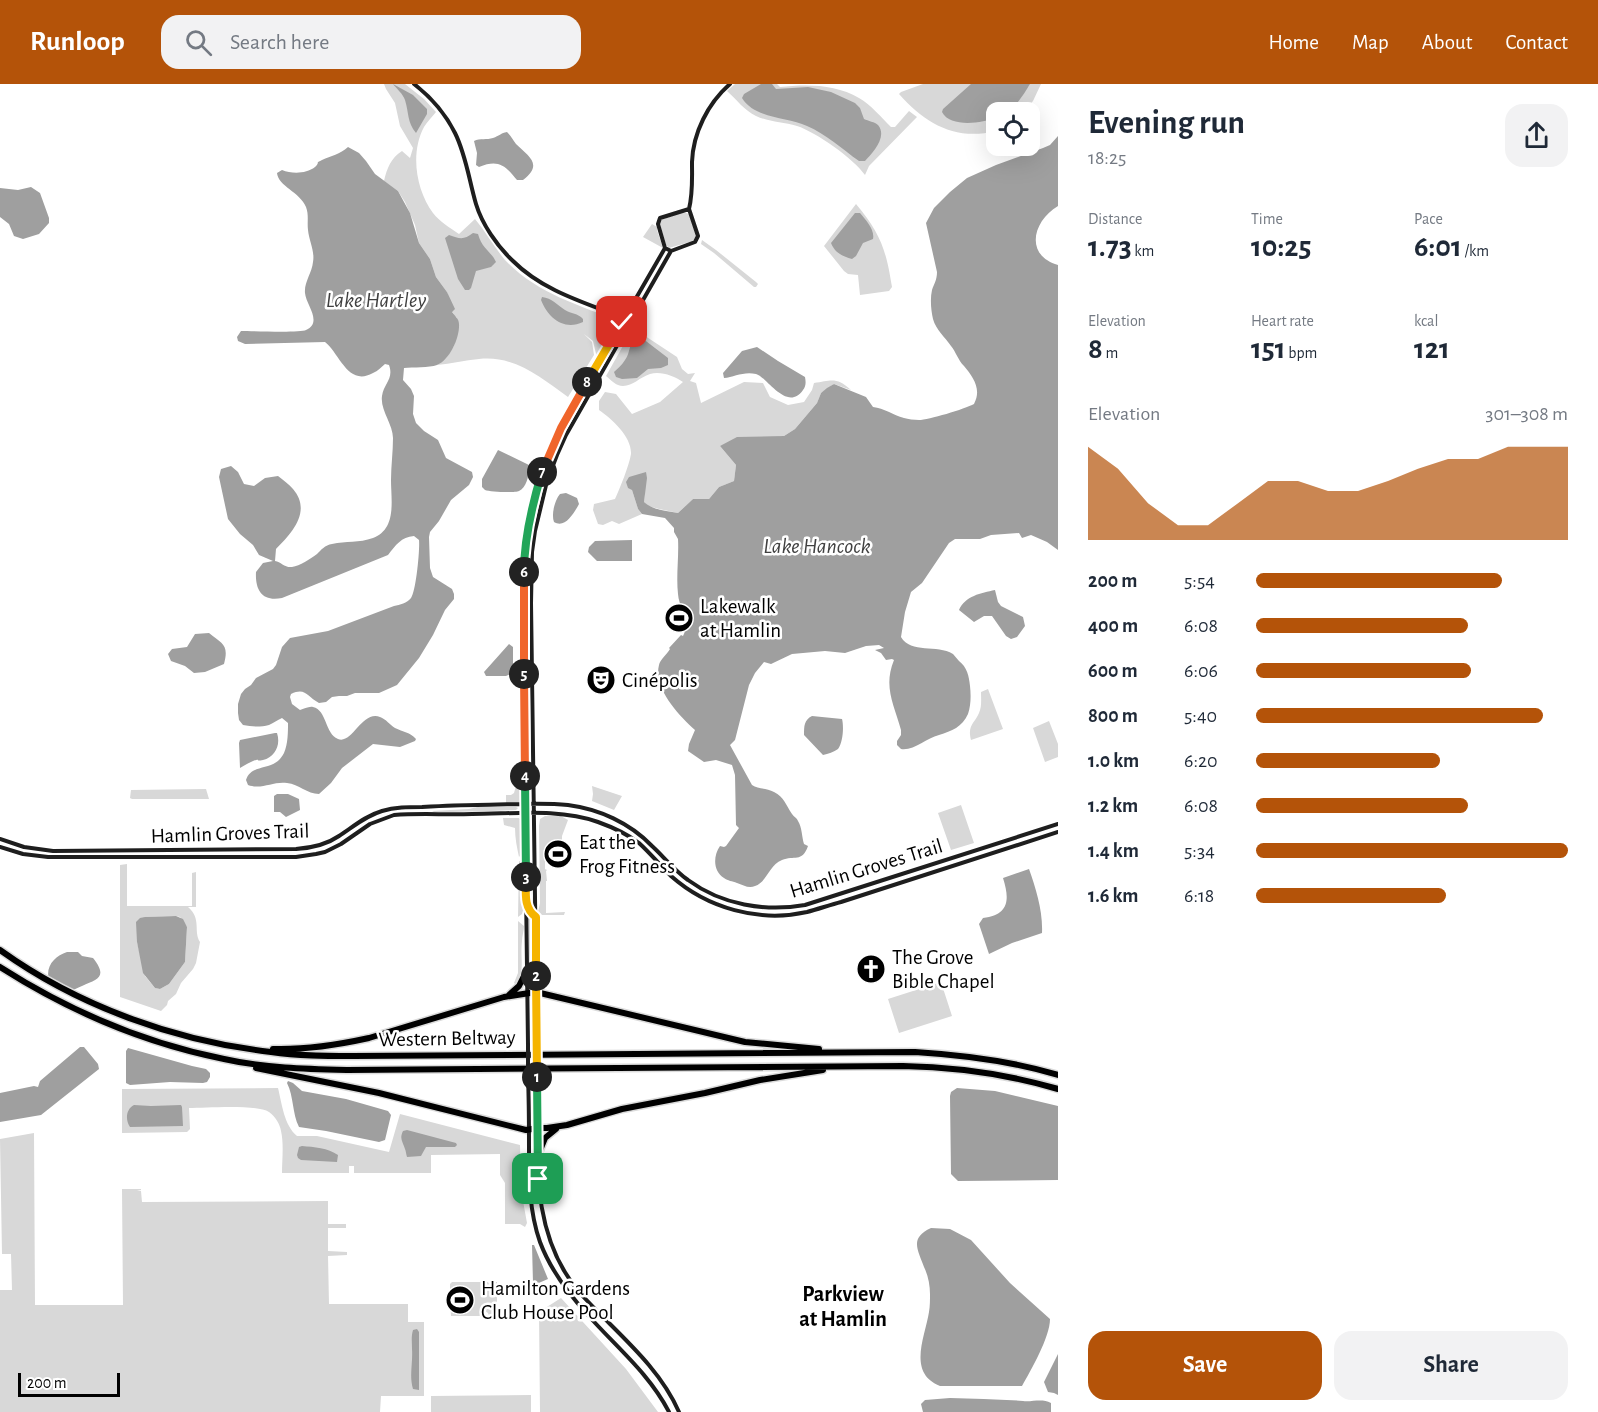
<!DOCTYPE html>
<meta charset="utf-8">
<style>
body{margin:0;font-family:"Alegreya Sans",sans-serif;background:#f2f2f3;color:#1f2937;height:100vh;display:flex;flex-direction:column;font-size:22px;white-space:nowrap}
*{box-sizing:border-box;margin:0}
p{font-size:20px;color:#747a83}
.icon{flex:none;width:33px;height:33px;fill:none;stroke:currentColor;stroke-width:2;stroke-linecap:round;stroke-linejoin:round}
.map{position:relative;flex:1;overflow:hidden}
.side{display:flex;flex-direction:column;background:#fff;width:540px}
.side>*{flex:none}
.tools{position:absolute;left:986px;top:18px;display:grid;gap:12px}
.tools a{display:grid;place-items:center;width:54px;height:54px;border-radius:12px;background:#fff;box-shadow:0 6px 24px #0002;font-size:30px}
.scale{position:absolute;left:18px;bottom:15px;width:102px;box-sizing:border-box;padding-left:6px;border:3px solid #000;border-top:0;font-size:16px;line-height:21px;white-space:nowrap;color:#000;-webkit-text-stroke:4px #fff;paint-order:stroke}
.pin{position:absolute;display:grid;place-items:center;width:51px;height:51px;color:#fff;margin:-26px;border-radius:12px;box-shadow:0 3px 9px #0006}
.km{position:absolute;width:30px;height:30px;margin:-15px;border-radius:50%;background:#222;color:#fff;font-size:16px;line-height:30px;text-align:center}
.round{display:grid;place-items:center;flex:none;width:63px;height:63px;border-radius:18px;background:#f2f2f3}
.overview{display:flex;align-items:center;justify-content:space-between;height:102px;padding:0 30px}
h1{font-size:33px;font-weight:700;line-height:45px}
.metrics{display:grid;grid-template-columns:repeat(3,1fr);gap:9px;height:102px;padding:6px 30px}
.metrics div{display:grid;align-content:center}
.metrics b{font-size:30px;font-weight:700}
.metrics small{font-size:16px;font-weight:400}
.metrics p{font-size:16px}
.chart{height:168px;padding:12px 30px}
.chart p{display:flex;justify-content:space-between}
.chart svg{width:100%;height:108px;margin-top:6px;fill:#b45309;opacity:.7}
.button{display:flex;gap:12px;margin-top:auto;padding:12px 30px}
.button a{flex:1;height:69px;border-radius:18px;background:#b45309;color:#fff;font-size:24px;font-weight:700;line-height:69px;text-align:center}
.button a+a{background:#f2f2f3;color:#1f2937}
ul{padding:0 30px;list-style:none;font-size:20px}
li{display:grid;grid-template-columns:96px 72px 1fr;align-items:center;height:45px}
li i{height:15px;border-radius:8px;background:#b45309}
header{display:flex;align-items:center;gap:36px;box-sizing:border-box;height:84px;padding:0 30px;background:#b45309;color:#fff}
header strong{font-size:28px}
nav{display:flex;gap:33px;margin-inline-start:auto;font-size:21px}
.search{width:420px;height:54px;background:#f2f2f3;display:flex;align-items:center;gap:15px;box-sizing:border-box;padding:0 21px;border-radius:18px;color:#747a83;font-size:22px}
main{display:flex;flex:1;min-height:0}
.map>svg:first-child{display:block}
.green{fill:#d8d8d8;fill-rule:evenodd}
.water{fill:#9f9f9f}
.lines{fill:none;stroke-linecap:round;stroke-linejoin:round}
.highway-casing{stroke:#dbdbdb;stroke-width:9}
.secondary{stroke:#1e1e1e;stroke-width:4}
.highway{stroke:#000;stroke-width:6}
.secondary-bridge{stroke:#1e1e1e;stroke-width:4}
.split-1-casing{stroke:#fff;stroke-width:12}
.split-2-casing{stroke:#fff;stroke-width:12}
.split-3-casing{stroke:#fff;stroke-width:12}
.split-4-casing{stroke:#fff;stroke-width:12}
.split-5-casing{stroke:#fff;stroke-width:12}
.split-6-casing{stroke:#fff;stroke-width:12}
.split-7-casing{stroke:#fff;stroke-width:12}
.split-8-casing{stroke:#fff;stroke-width:12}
.split-9-casing{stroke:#fff;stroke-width:12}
.split-1{stroke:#22a559;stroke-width:8}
.split-2{stroke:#f5b400;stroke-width:8}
.split-3{stroke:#f5b400;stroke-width:8}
.split-4{stroke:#22a559;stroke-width:8}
.split-5{stroke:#f0652b;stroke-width:8}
.split-6{stroke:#f0652b;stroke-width:8}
.split-7{stroke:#22a559;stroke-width:8}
.split-8{stroke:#f0652b;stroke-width:8}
.split-9{stroke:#f5b400;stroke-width:8}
.labels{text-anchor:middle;stroke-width:5;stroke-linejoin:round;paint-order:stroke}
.poi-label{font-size:21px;fill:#000;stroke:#fff;text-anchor:start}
.street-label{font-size:21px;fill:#000;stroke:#fff}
.water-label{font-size:22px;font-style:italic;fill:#404040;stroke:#fff}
.neighbourhood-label{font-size:22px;font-weight:bold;fill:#000;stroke:#fff}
</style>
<header>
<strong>Runloop</strong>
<div class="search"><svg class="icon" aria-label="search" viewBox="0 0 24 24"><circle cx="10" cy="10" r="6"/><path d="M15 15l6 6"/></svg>Search here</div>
<nav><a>Home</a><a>Map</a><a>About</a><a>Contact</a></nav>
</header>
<main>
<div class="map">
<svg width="1058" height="1328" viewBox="0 0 1058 1328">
<rect width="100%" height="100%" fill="#fff"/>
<path class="green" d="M384,0H405L424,15L436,28C432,33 427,38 424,43C410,69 416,106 433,129C440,138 449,143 459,150L475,135C486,148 494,163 505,176C536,209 578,221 619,237L597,274L593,257L584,250L592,258L594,271L568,313C541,294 515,271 479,275C465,276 451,280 437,281C456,267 457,256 457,234L452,228L447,208L436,193L430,175L419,159L415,141L405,118L398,107L384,97C387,84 391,74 402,67L410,74L413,64L400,42L395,19L386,5Z
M735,0H777L780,3C806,0 836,0 859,14C871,21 881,33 891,43H895L909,27L917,33L869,82L865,91C854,75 816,48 797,42C783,38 769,38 756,32C745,27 736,15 727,7Z
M923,0H1041L1033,17L1024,28H996V47C955,57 926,40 899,10L901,8Z
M856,120C881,150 886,166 892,203L889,207L860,211L858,191L848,190L844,187L824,162Z
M683,128L689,130L696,152L693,157L669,164L666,161L660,140L661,136Z
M652,140L657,143V146L663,164L643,153Z
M702,156L716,166L756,198L758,200L756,203H754L714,169L701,160Z
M633,244L677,273L682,285L688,290L695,289L690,297L696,299L701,319L744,298L763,299L770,313L788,321L804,318L812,306L814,299C832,296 837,293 851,306L834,300L821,309L817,319L795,345L784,352L720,362L736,381L734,397L719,403L709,415H693L678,429L659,425L648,422L644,418L645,408L632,406L638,425L642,430L619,440L612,437L603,441L598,440L593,426L594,420L615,415C620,404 629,382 631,370C632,353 612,335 599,326V317L605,308L616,310L632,330L660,318L683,298C674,292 661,287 650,290C640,293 633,302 623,302C616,302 611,296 606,292Z
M988,605L1003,645L971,656C967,641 975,639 979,629C982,623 981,614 981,608Z
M1049,637L1058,660V673L1045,678L1033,644Z
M518,689H523L522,716L518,719H506V711H511L514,709L517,698H518Z
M592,702L622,712L614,726L592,717L593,710Z
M206,705L209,715H132L130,714L131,706Z
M961,721L974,759L951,766L938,729Z
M477,723H516L518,724L516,726C489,727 461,728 434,728L432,727L469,725Z
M545,732H561L568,736L562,752V761L561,760H547V775H545V785L547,786L546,787L547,797H546V829L565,828L564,831H542L538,828L540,819L539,742L540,735Z
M503,734H519L522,737L523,768L519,773C517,764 515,754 515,744L504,741Z
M528,737H530L531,740V800L533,822L531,826L530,825L529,794L527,784Z
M519,777L522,778L523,781V826L522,830L518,833Z
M127,780V822H192V789L196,788V823H188C202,835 193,847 200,858L196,879L193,885L181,899L176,910L168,917L167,921L161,927L120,913V781ZM176,832L180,833L187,843L185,878L169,900L160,905L155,904L145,892L137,858L145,833Z
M528,829L533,835L534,904V906L530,907Z
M518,837L524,842C524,847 522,852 522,857C520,876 525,883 517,902L514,899L518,889Z
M941,898L952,932L899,949L888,915Z
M278,1004C282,1020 284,1041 297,1052H317L389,1068L400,1030L520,1061L521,1106L527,1139L525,1143L520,1140H505V1099L500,1091V1070L431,1071V1089H354V1082H349V1089H282C282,1076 284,1060 281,1047C280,1040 275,1032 269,1028C256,1020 206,1024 189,1024L190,1045L187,1048L122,1049V1005Z
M34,1049L35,1221H123L122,1105H141V1106L137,1107H141L142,1118L328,1117V1140H346V1144H328V1167L347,1168V1171L328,1172L329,1220H408V1238H424V1312H381L380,1328H0V1206H12L11,1170H2L0,1055Z
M452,1198H488L489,1200L490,1198H497V1232H489L488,1229L485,1227L482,1228L480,1232H451L450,1217H453V1221L456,1225L466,1224V1219H469L468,1208L466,1209L453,1210V1213H450V1200Z
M561,1214L626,1285L658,1328H540L539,1228Z
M531,1311V1328H431V1312Z"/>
<path class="water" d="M393,0L413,11L427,25V30L416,49C407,38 409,29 405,16C403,10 397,5 393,0Z
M761,0H772L776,5L808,3L831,8L855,19L860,24L864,35C868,37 875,38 878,41C888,53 872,69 865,77H859C842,65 826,50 807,42C787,33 755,35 742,14L744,10Z
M971,0H1030C1025,8 1016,24 1006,28C1005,29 998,28 996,28V34C982,39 950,44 942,28L943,25Z
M507,48C511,52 513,56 516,60C528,72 544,80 523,96H517C505,81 498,75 479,83L476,81L477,69L474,57C480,54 487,56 493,54C499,52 501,49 507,48Z
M1058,52V122C1033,137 1024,171 1058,181V466L1047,458L1031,451L1022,454L1019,449L991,451L980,455H955L949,459L922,499L911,508L905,528L901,553C911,570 937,560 953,570C955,572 957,575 959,577C967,583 969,592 970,602C971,611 971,621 968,630C962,643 952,647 939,651C926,654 914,667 901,665L897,661V657L901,651V646C894,620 883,603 894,576L892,575L886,576L881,569L875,566L884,564L879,561L866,562L845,569L825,567L792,570L771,580L764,578L755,589L749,601L735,656L730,661L752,701C758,705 767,704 774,708C784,713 786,721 792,730C794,733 797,734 798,737C802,743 802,754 804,760L808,762C802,779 794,771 782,776C769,781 767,798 755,802C749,805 743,801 737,799C732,797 728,797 724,794C713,787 713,772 720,762L724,763L726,762L739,744L736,741L735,691L732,681L716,676L704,678L688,667L689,660L695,646C679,632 653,604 659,581C660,576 667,570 670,565L669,564L681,551L683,552C692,535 679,526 678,510C676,492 679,473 678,455L674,448V444L665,434L642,430L638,425L632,406L628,404L626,398L629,393L646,388L647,394L644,418C652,426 667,427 678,429L693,415H709L719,403L734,397L736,381L720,362L737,353L784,352L795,345L817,319L821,309L827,304L834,300L866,313L873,323C884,324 893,331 904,334C908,335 914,336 919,336C928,336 965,325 974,320C982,305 973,293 964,282C958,276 956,268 951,262C945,253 936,246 933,235C931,226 930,215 932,206C934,200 937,196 937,188L926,139L934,124L950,108L967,94L996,81L1043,64L1050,61Z
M348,63L359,69L366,77L375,90L398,107L410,129L419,159L430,175L436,193L447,208L455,225L452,228C455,232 459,235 459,240C460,253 450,276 437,281C429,284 413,283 404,284L403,296L411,305L414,312L413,330L416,339L424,347L438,356L446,374L472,388L473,393L469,401L451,416L439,437L430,448L429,453L430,484L433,493L452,505L454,510V515L445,526L433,551L419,574L397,601L379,609H355L347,612H339L332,613L326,618L319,619C307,613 306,603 291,610L290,613L292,620L300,626C304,625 309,622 313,623C327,626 325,650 338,655C352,661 362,626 380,633C386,635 390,641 395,644C403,648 410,648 416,655L415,657L400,663L373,660L342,684L331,699L319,710C307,710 299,700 287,699C273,697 262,706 248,701L246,696C252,678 274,689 284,669C288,660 288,648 288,639L282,634C277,636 274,639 269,641C261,643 252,643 243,641L239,636L238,629V620L241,610L245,605L251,601L256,594L273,585L276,581L282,563L290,554L328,547L394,522C400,521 407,519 411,514C416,508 420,465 419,456L414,452C401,453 396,461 388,471L282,514C262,518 255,506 256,488L263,479L273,477L259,471L253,461L240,450L228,435L219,393L221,385L231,382L238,388L244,400L254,402L265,394L278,392C283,396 289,400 293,405C312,427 292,449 276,465L275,477C281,478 285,484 292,483C300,482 310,475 317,470C321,466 325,461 332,460C346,457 359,459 373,454C397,445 391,416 391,396C391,382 393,368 393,354C393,340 380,326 382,312C384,299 394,295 389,281L385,280C381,283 378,287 373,289C348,303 340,270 325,258L245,260L238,257L237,253L241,247C252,247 301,249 306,246C323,238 306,221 305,209C304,198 312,189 313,178C315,167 309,157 308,146C307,138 309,131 306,123C300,108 278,102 277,89L282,86C292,90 306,90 315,83C321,77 314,80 322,76C331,72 340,70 348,63Z
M31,103L40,109L49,134V139L39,150L23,155L14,152L9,140L0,133V104L18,106Z
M855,129H860C866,136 875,146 873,155L863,159L856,172L852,175C842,172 835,169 831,159Z
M473,149L478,150C482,165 491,167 496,178L491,183L476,187L471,204L469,206H465L458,195L445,154L449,151C460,155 464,156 473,149Z
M542,213C552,214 557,221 565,226C571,230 578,229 583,235V238C564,247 548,234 541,216Z
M636,253L642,254L668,274V281L661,284L648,285L637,294L622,295L616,293L614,288C618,284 622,281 625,276C631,268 628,260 636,253Z
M757,263L778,277L805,293C806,298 806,302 803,306C787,329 766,292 756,290C744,287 734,293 724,294L723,289L742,267Z
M498,366L529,381C530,387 527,404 519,407C515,409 490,408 485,406C484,405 483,404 482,403V395Z
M566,409L577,414L579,420C574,429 565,445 554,438C551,430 555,416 560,410Z
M632,456V477H597L588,468L589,463L595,457Z
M995,506L998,518L1001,522L1023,533L1025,542L1017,553L1011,555L1006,552L992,532H984L974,538L959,526C965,512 981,509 995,506Z
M209,549C223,560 229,561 224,580L205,588L194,589L185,582L171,577L168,570L172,565L187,563L195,550Z
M509,560L513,563V589L506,592H486L484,588Z
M812,632L842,635C844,642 843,659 838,665C834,668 828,670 823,671L804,651C804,642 804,636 812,632Z
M275,649H277C281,661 275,673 263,676C254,678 262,674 253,677C248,679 244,682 240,684L239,659L240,656Z
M277,710H288L299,715L300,726L286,733L280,728H274V712Z
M1029,785C1036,805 1043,827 1042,849L1012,859L989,870L979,840L983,834C1009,831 1010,816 1003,794Z
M176,832L183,835L187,843L185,878L169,900L160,905L155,904L143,889L137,858L136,838L140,834L145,833Z
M67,868H78L82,872L93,874C108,893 98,895 82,902C77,904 74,906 68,907L49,896C45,882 55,872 67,868Z
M80,963H84L98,980L99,985L41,1031L0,1038V1009L34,1002L38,1003L40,997Z
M128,964L192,982L206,985L210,989V993L207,998L203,999L170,998L130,1001L126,999V967Z
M288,997L293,999L302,1007L346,1015L388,1027L391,1031L385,1056L379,1058L326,1047L299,1043C292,1029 294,1013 287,999Z
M957,1004L995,1007L1058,1022V1096L958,1097L951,1090L950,1012L951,1008Z
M134,1021L151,1022L181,1021L182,1023L183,1042L130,1043C125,1036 126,1025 134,1021Z
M407,1046L456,1059L457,1061L455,1063H426L421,1072L407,1073C406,1070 406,1067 405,1065C403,1058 399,1055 403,1047Z
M302,1062C314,1063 328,1064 338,1071L337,1078L301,1076L298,1074L297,1071L299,1063Z
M931,1144L950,1145L971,1156L1010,1199L1050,1235C1050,1253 1031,1286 1022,1302H940C907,1289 925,1253 929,1228C930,1222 930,1216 930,1210C930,1201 928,1191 924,1183C918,1166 909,1154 931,1144Z
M532,1161H534L548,1195L534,1201L533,1199Z
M417,1245L419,1248V1306L413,1305C409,1292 413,1279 412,1265C412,1258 411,1253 413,1246Z
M1058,1270V1311L1054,1309L1048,1308L1044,1298Z
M950,1314C974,1315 998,1315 1023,1317C1033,1318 1042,1314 1051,1319V1328H923L921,1320L925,1316Z"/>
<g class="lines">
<g class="highway-casing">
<path id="highway" d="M0,866C78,922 175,957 271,968C298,972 325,972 353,972L915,968C963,971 1012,977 1058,991
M0,883C69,927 144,959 224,975C264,984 306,985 347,986L903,982C955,983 1007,990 1058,1005
M509,911L519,902L527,886
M273,965C305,966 337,961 369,954L504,913L536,908L745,958L819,965
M256,984L379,1009L526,1046L538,1044H547L567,1041L622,1025L705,1009L760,996L823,986
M538,1071L545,1054L556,1045"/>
</g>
<path class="secondary" d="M414,0C432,14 445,29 455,49C466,71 469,96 476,120C482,140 497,162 513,177C545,209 590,220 631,237
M689,125C693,109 692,95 692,78C693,49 708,19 730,0
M689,125L698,152L695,158L671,167L665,164L658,140L660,134Z
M0,755L24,763L53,767L296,765C311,764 326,761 339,752C353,743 365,732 382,727C395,723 408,723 422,723C440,722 458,721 477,721C507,721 538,718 568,721C599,725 630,739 652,762C664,773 675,787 688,796C722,821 765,828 805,821L1058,740
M0,763L23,770L48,773H296L316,770L325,768L341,760L370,740L394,731C420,729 446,731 472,730C513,730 559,724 598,738C612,743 627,750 639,759C650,769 660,781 671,792C707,824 759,839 807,828C818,825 830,821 841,818L1058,748
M528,961L523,571L524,485L527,445L534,416L542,388L561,344L665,164
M537,961L531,519L532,468L535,447L547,397L557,371L566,351L671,167
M528,994C529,1017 529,1039 529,1062C529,1094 529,1127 540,1158C550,1185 568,1209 587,1230C615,1262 649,1289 669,1328
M537,994C538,1067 528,1149 580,1209C614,1247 658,1280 679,1328"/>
<use href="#highway" class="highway"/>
<path class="secondary-bridge" d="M528,961V994
M537,961V994"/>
</g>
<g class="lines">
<g class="split-1-casing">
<path id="split-1" d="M537,993L538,1095"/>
</g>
<g class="split-2-casing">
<path id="split-2" d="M536,892L537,993"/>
</g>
<g class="split-3-casing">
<path id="split-3" d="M526,793C526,808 523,824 536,833V892"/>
</g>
<g class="split-4-casing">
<path id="split-4" d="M525,692L526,793"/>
</g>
<g class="split-5-casing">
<path id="split-5" d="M524,590L525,692"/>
</g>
<g class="split-6-casing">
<path id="split-6" d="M524,590V488"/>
</g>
<g class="split-7-casing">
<path id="split-7" d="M524,488C524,454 532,421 542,388"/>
</g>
<g class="split-8-casing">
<path id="split-8" d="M542,388L561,344L587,298"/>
</g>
<g class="split-9-casing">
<path id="split-9" d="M587,298L622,238"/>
</g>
<use href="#split-1" class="split-1"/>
<use href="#split-2" class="split-2"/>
<use href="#split-3" class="split-3"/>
<use href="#split-4" class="split-4"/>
<use href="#split-5" class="split-5"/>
<use href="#split-6" class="split-6"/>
<use href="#split-7" class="split-7"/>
<use href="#split-8" class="split-8"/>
<use href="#split-9" class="split-9"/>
</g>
<defs>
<g id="stadium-disc" transform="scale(1.5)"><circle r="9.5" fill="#000" stroke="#fff"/><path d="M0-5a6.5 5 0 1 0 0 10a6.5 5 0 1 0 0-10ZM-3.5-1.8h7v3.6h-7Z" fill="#fff"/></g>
<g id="theatre-disc" transform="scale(1.5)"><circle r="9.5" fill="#000" stroke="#fff"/><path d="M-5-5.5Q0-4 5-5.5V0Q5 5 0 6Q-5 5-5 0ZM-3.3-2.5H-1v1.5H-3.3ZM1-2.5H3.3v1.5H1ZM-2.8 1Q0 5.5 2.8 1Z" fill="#fff"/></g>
<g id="church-disc" transform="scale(1.5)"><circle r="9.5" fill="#000" stroke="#fff"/><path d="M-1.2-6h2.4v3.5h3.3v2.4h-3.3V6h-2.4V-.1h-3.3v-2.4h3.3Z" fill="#fff"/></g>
</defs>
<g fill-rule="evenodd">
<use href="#stadium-disc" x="679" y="534"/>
<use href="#theatre-disc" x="601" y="596"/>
<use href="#stadium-disc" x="558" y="770"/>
<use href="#church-disc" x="871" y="885"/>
<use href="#stadium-disc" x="460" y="1216"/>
</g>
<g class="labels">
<g class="poi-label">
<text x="700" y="529">Lakewalk<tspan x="700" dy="24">at Hamlin</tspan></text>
<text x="622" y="603">Cinépolis</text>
<text x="579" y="765">Eat the<tspan x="579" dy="24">Frog Fitness</tspan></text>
<text x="892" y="880">The Grove<tspan x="892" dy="24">Bible Chapel</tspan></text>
<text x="481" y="1211">Hamilton Gardens<tspan x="481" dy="24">Club House Pool</tspan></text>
</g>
<g class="street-label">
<text transform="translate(230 749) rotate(-2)" y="7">Hamlin Groves Trail</text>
<text transform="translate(866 784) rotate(-17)" y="7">Hamlin Groves Trail</text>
<text transform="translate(447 954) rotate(-1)" y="7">Western Beltway</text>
</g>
<g class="water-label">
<text x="376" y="223">Lake Hartley</text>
<text x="817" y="469">Lake Hancock</text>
</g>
<g class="neighbourhood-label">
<text x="843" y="1217">Parkview<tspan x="843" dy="25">at Hamlin</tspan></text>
</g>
</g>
</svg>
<div class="tools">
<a><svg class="icon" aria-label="locate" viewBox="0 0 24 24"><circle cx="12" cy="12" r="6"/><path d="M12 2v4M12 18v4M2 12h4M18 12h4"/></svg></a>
</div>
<div class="scale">200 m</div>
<div class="pin" style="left:538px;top:1095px;background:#1e9e55"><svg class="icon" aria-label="arrive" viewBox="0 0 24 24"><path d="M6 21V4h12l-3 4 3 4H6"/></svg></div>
<div class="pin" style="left:622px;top:238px;background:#d93025"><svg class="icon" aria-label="check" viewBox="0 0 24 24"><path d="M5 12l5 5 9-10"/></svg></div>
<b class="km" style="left:537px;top:993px">1</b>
<b class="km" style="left:536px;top:892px">2</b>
<b class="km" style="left:526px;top:793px">3</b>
<b class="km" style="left:525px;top:692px">4</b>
<b class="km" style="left:524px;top:590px">5</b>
<b class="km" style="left:524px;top:488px">6</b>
<b class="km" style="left:542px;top:388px">7</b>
<b class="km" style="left:587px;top:298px">8</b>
</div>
<section class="side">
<div class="overview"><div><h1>Evening run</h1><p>18:25</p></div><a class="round"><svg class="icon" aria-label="share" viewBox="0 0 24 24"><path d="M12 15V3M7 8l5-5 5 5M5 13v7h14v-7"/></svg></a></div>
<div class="metrics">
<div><p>Distance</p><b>1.73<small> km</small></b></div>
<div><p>Time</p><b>10:25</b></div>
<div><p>Pace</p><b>6:01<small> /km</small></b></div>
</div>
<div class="metrics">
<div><p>Elevation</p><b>8<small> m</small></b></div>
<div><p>Heart rate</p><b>151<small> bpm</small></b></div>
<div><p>kcal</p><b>121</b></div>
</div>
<div class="chart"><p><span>Elevation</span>301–308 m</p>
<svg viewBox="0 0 160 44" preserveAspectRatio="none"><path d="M0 44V6L10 15L20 29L30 38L40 38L50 29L60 20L70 20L80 24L90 24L100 20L110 15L120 11L130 11L140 6L150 6L160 6V44z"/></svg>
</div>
<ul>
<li><b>200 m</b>5:54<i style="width:79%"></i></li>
<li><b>400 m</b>6:08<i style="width:68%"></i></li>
<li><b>600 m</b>6:06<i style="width:69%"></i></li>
<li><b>800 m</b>5:40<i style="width:92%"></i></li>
<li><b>1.0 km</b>6:20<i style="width:59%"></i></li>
<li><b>1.2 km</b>6:08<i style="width:68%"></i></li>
<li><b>1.4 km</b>5:34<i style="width:100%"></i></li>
<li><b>1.6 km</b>6:18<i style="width:61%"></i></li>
</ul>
<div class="button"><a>Save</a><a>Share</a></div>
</section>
</main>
